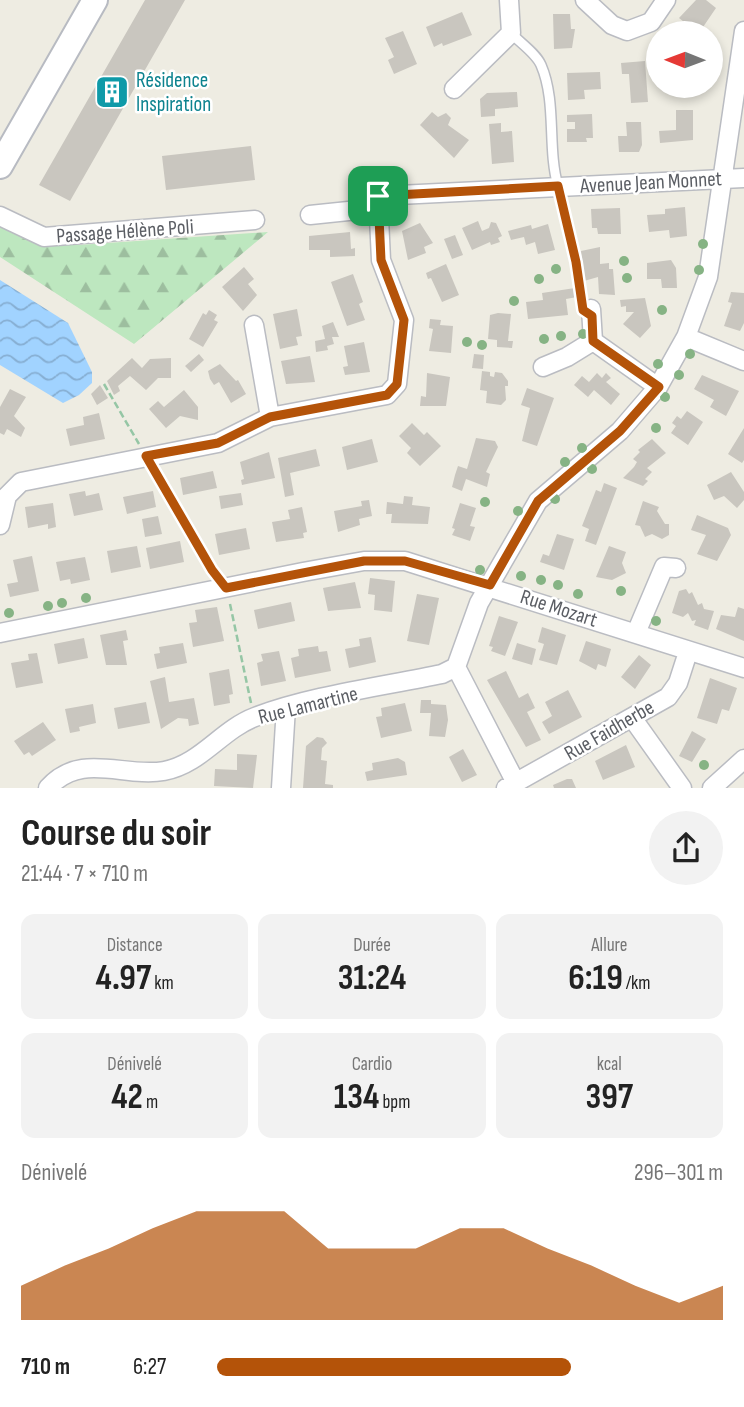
<!DOCTYPE html>
<html lang="fr">
<meta charset="utf-8">
<style>
body{margin:0;font-family:"Sofia Sans Condensed",sans-serif;background:#f2f2f2;color:#222;height:100vh;display:flex;flex-direction:column;font-size:26px;white-space:nowrap}
*{box-sizing:border-box;margin:0}
p{font-size:23px;color:#767676}
.icon{flex:none;width:38px;height:38px;fill:none;stroke:currentColor;stroke-width:2;stroke-linecap:round;stroke-linejoin:round}
.map{position:relative;height:788px;overflow:hidden}
.sheet{display:flex;flex-direction:column;background:#fff;flex:1}
.sheet>*{flex:none}
.needle{width:46px;rotate:271deg}
.controls{position:absolute;left:646px;top:21px;display:grid;gap:14px}
.controls a{display:grid;place-items:center;width:77px;height:77px;border-radius:50%;background:#fff;box-shadow:0 4px 10px #0003;font-size:35px}
.pin{position:absolute;display:grid;place-items:center;width:60px;height:60px;color:#fff;margin:-30px;border-radius:14px;box-shadow:0 4px 10px #0006}
.round{display:grid;place-items:center;flex:none;width:74px;height:74px;border-radius:37px;background:#f2f2f2}
.overview{display:flex;align-items:center;justify-content:space-between;height:119px;padding:0 21px}
h1{font-size:38px;font-weight:700;line-height:52px}
.metrics{display:grid;grid-template-columns:repeat(3,1fr);gap:10px;height:119px;padding:7px 21px}
.metrics div{display:grid;align-content:center;border-radius:14px;background:#f2f2f2;text-align:center}
.metrics b{font-size:35px;font-weight:700}
.metrics small{font-size:19px;font-weight:400}
.metrics p{font-size:19px}
.chart{height:196px;padding:14px 21px}
.chart p{display:flex;justify-content:space-between}
.chart svg{width:100%;height:126px;margin-top:7px;fill:#b45309;opacity:.7}
ul{padding:0 21px;list-style:none;font-size:23px}
li{display:grid;grid-template-columns:112px 84px 1fr;align-items:center;height:52px}
li i{height:18px;border-radius:9px;background:#b45309}
.map>svg:first-child{display:block}
.forest{fill:url(#forest-firs)}
.water{fill:url(#water-waves)}
.building{fill:#c9c6bf}
.lines{fill:none;stroke-linecap:round;stroke-linejoin:round}
.lane-casing{stroke:#babcc2;stroke-width:12}
.street-casing{stroke:#babcc2;stroke-width:21}
.secondary-casing{stroke:#b8bbc2;stroke-width:28}
.path{stroke:#95c6a5;stroke-width:2.5;stroke-dasharray:7 3.5;stroke-linecap:butt}
.lane{stroke:#fff;stroke-width:9}
.street{stroke:#fff;stroke-width:18}
.secondary{stroke:#fff;stroke-width:24}
.tree{fill:#86b384}
.route-casing{stroke:#fff;stroke-width:14}
.route{stroke:#b45309;stroke-width:9}
.labels{text-anchor:middle;stroke-width:5;stroke-linejoin:round;paint-order:stroke}
.culture-label{font-size:21px;fill:#0d838f;stroke:#fff;text-anchor:start}
.street-label{font-size:21px;fill:#5b5e64;stroke:#fff}
</style>
<div class="map">
<svg width="744" height="788" viewBox="0 0 744 788">
<defs>
<pattern id="forest-firs" width="22" height="20" patternUnits="userSpaceOnUse" patternTransform="scale(1.75)"><rect width="22" height="20" fill="#bde7bf"/><path d="M5 1l3.5 6h-7zM16 11l3.5 6h-7z" fill="#9dbe9f"/></pattern>
<pattern id="water-waves" width="16" height="10" patternUnits="userSpaceOnUse" patternTransform="scale(1.75)"><rect width="16" height="10" fill="#a1d3ff"/><path d="M0 5q4-4 8 0t8 0" fill="none" stroke="#86aed2"/></pattern>
</defs>
<rect width="100%" height="100%" fill="#eeece2"/>
<path class="forest" d="M0,216L78,245L268,232L134,344L0,257Z"/>
<path class="water" d="M0,280L68,323L92,372V383L79,395L63,403L0,365Z"/>
<path class="building" d="M145,0H185L70,201L39,185Z
M696,0H706L716,8L701,30L710,33H698L679,18Z
M462,12L472,35L443,46L442,43L434,47L426,27Z
M553,14H570L571,29H575L572,48L554,49Z
M403,31L417,64L394,74L388,60L394,57L385,38Z
M645,61L648,102L631,103L629,74H622L621,63Z
M600,72L601,89L584,90L585,99L568,100L567,73Z
M517,92L518,107L495,109V116L481,117L480,99L487,93Z
M676,110H693V140L660,143L659,131L676,130Z
M432,112L438,117L446,113L451,118L448,125L469,140L454,158L420,125Z
M592,114L593,138H586L587,142H567V129H575V122H567V115Z
M626,122H641L642,145L639,152H619L618,136H627Z
M501,123V132L512,131L514,162L492,164L489,124Z
M251,146L255,180L166,190L162,156Z
M685,207L687,236L670,238L669,230L649,232L647,215L665,214V209Z
M620,208L621,234H598L597,228H592L591,209Z
M478,221L482,231L489,228L491,222L496,223L502,236L498,238L500,242L491,245L490,242L472,250L462,228Z
M420,223L433,243L424,247L426,253L408,260L402,231Z
M548,224L555,250L538,254L535,242L526,245L524,237L511,240L508,231L531,225L532,229Z
M350,232L351,249L355,248V256L330,257V250H309V236Z
M455,235L463,255L452,259L444,239Z
M600,247V264L609,263V269H613L615,295L599,294L598,277L584,281L581,251Z
M671,260L676,268L677,288H662L661,279H647V263Z
M446,264L459,295L442,302L431,278L428,279L426,273Z
M244,267L254,279L248,284L257,295L243,311L222,287Z
M353,274L363,302L359,304L365,320L347,326L331,282Z
M575,288L577,297L566,299L568,315L528,319L526,302L543,300L542,293Z
M731,292L744,293V323L740,331L724,326L732,303L728,302Z
M645,298L651,326L640,338L623,324L634,312H626V306L621,307L620,300Z
M297,309L302,336L296,337L298,345L280,349L273,314Z
M209,310L217,315L214,320L218,322L203,347L189,339L203,313L206,315Z
M498,313L511,314L508,341H513L512,348L497,347V340L488,339L490,315Z
M430,319L441,320L440,325L453,326L451,353L429,351L433,329L429,328Z
M333,322L339,337H332L334,344L327,346L328,350L316,352L315,341L325,339L322,326Z
M364,342L370,372L345,375L343,367L348,366L344,346Z
M199,354L204,360L191,372L185,366Z
M474,354L484,355L483,369L472,368Z
M310,356L315,382L286,384L281,361Z
M132,358L142,368L150,359L171,358V378H158L146,390L130,376L118,386L120,391L114,395L107,381Z
M220,364L236,381L238,380L246,394L231,403L219,382L214,385L210,379L208,371Z
M482,371L490,372V376L494,377L495,372L502,373L508,381V386H505L506,400L501,405L486,403L487,391L480,390Z
M427,373L450,377L446,406H420L421,396L426,397Z
M597,373L602,378L606,373L611,378L606,382L620,394L611,405L594,390L588,397L574,385L582,376L589,382Z
M702,375L739,391L726,416L710,407L714,400L694,389Z
M100,385L108,398L97,405L91,394Z
M527,388L554,398L537,446L522,441L530,408L521,405Z
M10,389L26,397L14,416L25,428L21,437L7,429L4,435L0,433V407Z
M184,390L198,407V420L180,416L166,428L149,409L158,401L164,407Z
M687,411L703,422L688,445L671,433L676,426L672,423L677,416L681,419Z
M99,413L105,439L70,446L66,429L84,425L83,417Z
M412,423L424,435L427,432L441,446L420,466L407,453L411,448L399,436Z
M744,428V460L742,463L728,454Z
M476,438L495,441L498,447L486,472L490,474L487,487L466,479L462,491L452,487L455,475L458,466L467,469Z
M372,439L378,462L347,470L342,447Z
M652,439L666,453L647,468L652,472L645,479L648,481L643,486L623,478L634,467L637,462L633,459L640,452L638,450Z
M316,449L320,466L290,473L294,495L285,497L278,458Z
M269,452L275,478L242,485L241,480L244,479L240,462Z
M213,471L217,488L183,495L180,478Z
M731,472L744,492V500L737,508L724,496L714,500L707,485Z
M604,483L617,488L596,545L585,541L589,529L582,526L596,490L601,492Z
M85,491L86,496L99,493L103,510L74,516L69,494Z
M153,491L156,507L127,514L123,497Z
M241,493L243,505L221,509L219,496Z
M404,496L413,497L412,505L430,507L428,524L391,523L392,514H386L387,502L403,504Z
M369,500L372,516L359,519L360,525L338,532L334,511L362,506L361,501Z
M643,501L659,507L657,511L665,524H669V535L662,539L652,534L645,537L640,526L635,525Z
M53,503L56,527L48,529V524L28,528L25,507Z
M460,503L476,508L470,526L475,527L470,541L452,535L455,529L452,528Z
M302,507L307,532L303,533L304,538L276,542L272,522L290,519L288,510Z
M697,515L728,528L731,535L717,561L697,554L706,535L691,530Z
M158,516L162,534L145,537L142,519Z
M246,528L250,549L219,555L215,534Z
M557,534L574,539L564,570L540,562L543,554L549,556Z
M180,541L184,562L150,569L146,548Z
M137,546L141,567L111,573L107,551Z
M609,546L626,552L622,563L626,573L612,580L596,577Z
M32,556L39,591L10,597L7,584L18,582L13,560Z
M85,557L90,580L71,584L70,579L60,581L56,562Z
M370,578L395,581L392,612L374,610L375,595L368,594Z
M355,582L361,608L328,611L323,588Z
M686,589L689,594L692,592L698,605L702,603L704,609L714,611L708,630L694,625L696,620L692,621L688,613L683,617L672,613L679,591Z
M417,594L439,598L429,645L407,641Z
M291,602L295,621L258,629L254,610Z
M217,607L224,641L193,647L189,623L197,622L195,610Z
M738,607L744,609V641L716,629L721,615L735,617Z
M499,616L518,622L505,656L491,651L493,647L489,646Z
M542,627L566,635L557,665L539,660L544,644L538,642Z
M126,630L128,640L123,641L127,665H106L100,635Z
M371,637L376,662L349,668L345,649L360,646L359,639Z
M84,638L88,658L58,664L54,644Z
M586,641L611,649L606,667L598,664L596,670L579,661Z
M183,643L187,663L157,669L154,654L160,653L159,647Z
M517,643L536,649L532,665L512,659Z
M318,646L319,652L327,651L331,671L295,678L291,658L299,656L298,649Z
M279,651L286,681L261,686L257,663L263,661L261,654Z
M37,653L43,683L16,688L11,663L29,660L28,654Z
M639,655L651,665L635,689L621,677Z
M229,669L233,694L229,695L230,703L214,706L209,673Z
M506,671L519,698L528,693L535,708L527,712L541,740L526,747L487,680Z
M165,677L169,702L194,698L199,724L189,726L188,719L178,718L161,729L150,681Z
M710,678L737,688L729,711L722,709L717,724L697,718Z
M568,690L582,717L549,734L542,722L552,716L545,702Z
M421,700H431V704L446,705L448,720L445,737L429,736L431,713H420Z
M146,702L150,723L118,729L114,708Z
M405,703L412,731L381,738L376,717L382,716L381,708Z
M93,704L96,723L79,727L80,731L70,733L65,709Z
M43,722L56,740L32,756L29,752L24,755L14,741Z
M692,731L706,739L692,762L679,756Z
M317,737L323,738L327,743L322,748L321,760L327,761L325,784L333,785V788H303L306,746Z
M626,745L635,767L603,780L595,761Z
M463,749L477,775L462,782L449,757Z
M237,754L257,755L253,788L214,786L215,769L237,770Z
M398,758L405,762L407,775L367,781L365,772L373,770L372,763Z
M567,779H572L576,788H554L553,785Z"/>
<g class="lines">
<g class="lane-casing">
<path id="lane" d="M511,33C519,42 536,53 541,65C557,102 547,148 558,186"/>
</g>
<g class="street-casing">
<path id="street" d="M585,0L612,25L627,31L651,22L666,0
M454,89L511,33L509,0
M310,215L358,210L378,196L744,178
M0,216L44,237L255,220
M591,309L593,341
M254,325L270,417
M686,337L744,361
M543,367L567,357L593,341L658,387
M0,525L7,496L21,482L218,443L270,417L387,395L397,384L404,320L381,260L378,196
M0,633L303,572L364,561H405L744,668
M636,633L664,567L676,568
M456,667L516,783
M633,719L682,788
M48,788C81,751 123,778 164,771C201,764 221,730 255,717C308,696 385,686 442,674L456,667L479,603L538,501L620,431L658,387L686,337L708,277L744,31
M281,788L286,707
M506,788L668,697L678,683L688,652
M712,788L744,759"/>
</g>
<g class="secondary-casing">
<path id="secondary" d="M0,166L95,0"/>
</g>
<path class="path" d="M562,203L581,296
M104,384L139,444
M155,471L215,574
M230,604L251,703"/>
<use href="#lane" class="lane"/>
<use href="#street" class="street"/>
<use href="#secondary" class="secondary"/>
</g>
<g class="tree">
<circle cx="703" cy="244" r="5"/>
<circle cx="624" cy="261" r="5"/>
<circle cx="556" cy="269" r="5"/>
<circle cx="699" cy="270" r="5"/>
<circle cx="627" cy="278" r="5"/>
<circle cx="539" cy="279" r="5"/>
<circle cx="514" cy="301" r="5"/>
<circle cx="662" cy="310" r="5"/>
<circle cx="583" cy="334" r="5"/>
<circle cx="561" cy="336" r="5"/>
<circle cx="544" cy="339" r="5"/>
<circle cx="467" cy="342" r="5"/>
<circle cx="482" cy="345" r="5"/>
<circle cx="690" cy="354" r="5"/>
<circle cx="658" cy="364" r="5"/>
<circle cx="679" cy="375" r="5"/>
<circle cx="665" cy="397" r="5"/>
<circle cx="656" cy="428" r="5"/>
<circle cx="582" cy="448" r="5"/>
<circle cx="565" cy="462" r="5"/>
<circle cx="592" cy="469" r="5"/>
<circle cx="555" cy="499" r="5"/>
<circle cx="485" cy="502" r="5"/>
<circle cx="518" cy="511" r="5"/>
<circle cx="480" cy="570" r="5"/>
<circle cx="521" cy="576" r="5"/>
<circle cx="541" cy="580" r="5"/>
<circle cx="558" cy="585" r="5"/>
<circle cx="621" cy="591" r="5"/>
<circle cx="578" cy="594" r="5"/>
<circle cx="86" cy="598" r="5"/>
<circle cx="62" cy="603" r="5"/>
<circle cx="48" cy="606" r="5"/>
<circle cx="9" cy="613" r="5"/>
<circle cx="656" cy="621" r="5"/>
<circle cx="704" cy="765" r="5"/>
</g>
<g class="lines">
<g class="route-casing">
<path id="route" d="M558,186L576,262L583,310L592,316L593,341L659,387L620,431L538,501L490,585L405,561H364L226,588L212,570L146,456L218,443L270,417L387,395L397,384L404,320L381,260L378,196Z"/>
</g>
<use href="#route" class="route"/>
</g>
<defs>
<g id="building-square" transform="scale(1.75)"><rect x="-9" y="-9" width="18" height="18" rx="4" fill="#0f9aa8" stroke="#fff"/><path d="M-4-6H4V6H1V3H-1V6H-4ZM-2.5-4.3h1.7v1.8h-1.7ZM.8-4.3h1.7v1.8H.8ZM-2.5-1h1.7V.8h-1.7ZM.8-1h1.7V.8H.8Z" fill="#fff"/></g>
</defs>
<g fill-rule="evenodd">
<use href="#building-square" x="112" y="92"/>
</g>
<g class="labels">
<g class="culture-label">
<text x="136" y="87">Résidence<tspan x="136" dy="24">Inspiration</tspan></text>
</g>
<g class="street-label">
<text transform="translate(651 182) rotate(-3)" y="7">Avenue Jean Monnet</text>
<text transform="translate(125 231) rotate(-4)" y="7">Passage Hélène Poli</text>
<text transform="translate(559 608) rotate(18)" y="7">Rue Mozart</text>
<text transform="translate(308 705) rotate(-14)" y="7">Rue Lamartine</text>
<text transform="translate(609 730) rotate(-30)" y="7">Rue Faidherbe</text>
</g>
</g>
</svg>
<div class="controls">
<a><svg class="needle" viewBox="-14 -14 28 28"><path d="M0-13l5 13h-10z" fill="#e53935"/><path d="M0 13l5-13h-10z" fill="#767676"/></svg></a>
</div>
<div class="pin" style="left:378px;top:196px;background:#1e9e55"><svg class="icon" aria-label="arrive" viewBox="0 0 24 24"><path d="M6 21V4h12l-3 4 3 4H6"/></svg></div>
</div>
<section class="sheet">
<div class="overview"><div><h1>Course du soir</h1><p>21:44 · 7 × 710 m</p></div><a class="round"><svg class="icon" aria-label="share" viewBox="0 0 24 24"><path d="M12 15V3M7 8l5-5 5 5M5 13v7h14v-7"/></svg></a></div>
<div class="metrics">
<div><p>Distance</p><b>4.97<small> km</small></b></div>
<div><p>Durée</p><b>31:24</b></div>
<div><p>Allure</p><b>6:19<small> /km</small></b></div>
</div>
<div class="metrics">
<div><p>Dénivelé</p><b>42<small> m</small></b></div>
<div><p>Cardio</p><b>134<small> bpm</small></b></div>
<div><p>kcal</p><b>397</b></div>
</div>
<div class="chart"><p><span>Dénivelé</span>296–301 m</p>
<svg viewBox="0 0 160 44" preserveAspectRatio="none"><path d="M0 44V32L10 25L20 19L30 12L40 6L50 6L60 6L70 19L80 19L90 19L100 12L110 12L120 19L130 25L140 32L150 38L160 32V44z"/></svg>
</div>
<ul>
<li><b>710 m</b>6:27<i style="width:70%"></i></li>
</ul>
</section>
